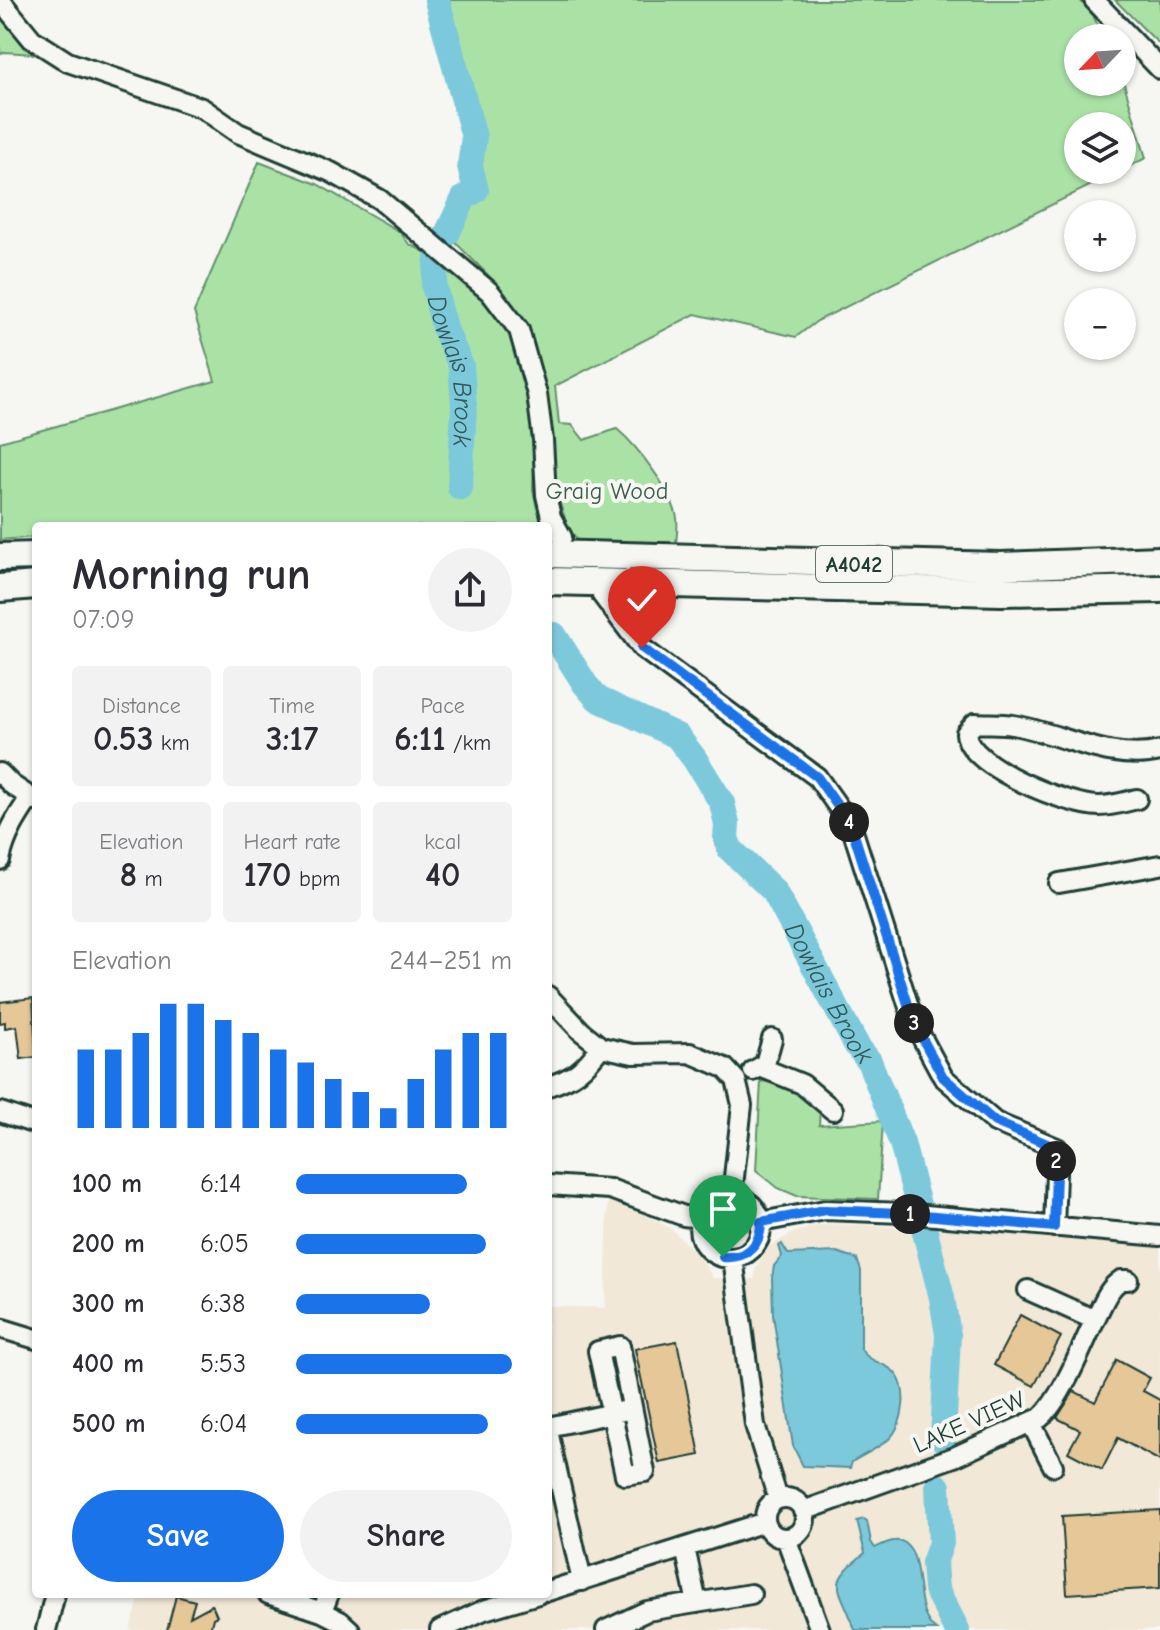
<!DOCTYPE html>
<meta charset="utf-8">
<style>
body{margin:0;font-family:"Comic Neue",sans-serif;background:#f2f2f3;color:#2b2b33;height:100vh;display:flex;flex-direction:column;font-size:30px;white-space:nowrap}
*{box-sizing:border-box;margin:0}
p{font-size:26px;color:#7c7c81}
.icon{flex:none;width:44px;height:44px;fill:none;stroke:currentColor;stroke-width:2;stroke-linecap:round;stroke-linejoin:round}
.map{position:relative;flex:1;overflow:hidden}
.panel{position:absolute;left:32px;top:522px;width:520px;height:1076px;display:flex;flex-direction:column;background:#fff;border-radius:8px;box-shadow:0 2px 6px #0004}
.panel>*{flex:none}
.needle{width:52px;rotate:245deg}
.buttons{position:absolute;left:1064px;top:24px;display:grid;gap:16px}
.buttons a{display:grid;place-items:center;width:72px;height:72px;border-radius:50%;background:#fff;box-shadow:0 2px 6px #0004;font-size:40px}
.pin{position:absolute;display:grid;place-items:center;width:68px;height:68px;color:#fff;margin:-82px -34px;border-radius:50% 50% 50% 0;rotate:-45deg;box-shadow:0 0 8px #0007}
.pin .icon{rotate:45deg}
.km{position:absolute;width:40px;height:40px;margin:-20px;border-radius:50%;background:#222;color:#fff;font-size:22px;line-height:40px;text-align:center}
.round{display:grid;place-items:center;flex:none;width:84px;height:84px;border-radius:42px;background:#f2f2f3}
.headline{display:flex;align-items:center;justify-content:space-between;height:136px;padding:0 40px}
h1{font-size:44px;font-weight:600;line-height:60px}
.metrics{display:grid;grid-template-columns:repeat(3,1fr);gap:12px;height:136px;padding:8px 40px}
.metrics div{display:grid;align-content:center;border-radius:8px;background:#f2f2f3;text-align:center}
.metrics b{font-size:34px;font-weight:600}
.metrics small{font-size:22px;font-weight:400}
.metrics p{font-size:22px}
.chart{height:224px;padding:16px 40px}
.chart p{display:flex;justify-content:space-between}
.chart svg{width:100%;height:144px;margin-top:8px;stroke:#1a73e8;stroke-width:6}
.cta{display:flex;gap:16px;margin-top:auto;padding:16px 40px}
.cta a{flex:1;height:92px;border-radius:48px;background:#1a73e8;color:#fff;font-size:32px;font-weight:600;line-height:92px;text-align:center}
.cta a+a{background:#f2f2f3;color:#2b2b33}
ul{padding:0 40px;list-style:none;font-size:26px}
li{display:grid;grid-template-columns:128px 96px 1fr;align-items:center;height:60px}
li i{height:20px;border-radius:10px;background:#1a73e8}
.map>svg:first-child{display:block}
.built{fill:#f1e8d7}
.green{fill:#aae2a6;stroke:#64906d;stroke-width:2;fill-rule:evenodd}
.water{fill:#7dc9dc;stroke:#579199;stroke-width:2}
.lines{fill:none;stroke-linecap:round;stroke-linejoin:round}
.river{stroke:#7dc9dc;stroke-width:26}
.building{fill:#e5c798;stroke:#1f3d34;stroke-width:2}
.minor-casing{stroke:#1f3d34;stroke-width:24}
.highway-casing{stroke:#1f3d34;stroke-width:32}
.minor{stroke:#f6f6f2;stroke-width:18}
.highway{stroke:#f6f6f2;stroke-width:26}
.route-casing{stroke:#fff;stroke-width:16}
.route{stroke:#1a73e8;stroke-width:10}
.labels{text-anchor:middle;stroke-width:8;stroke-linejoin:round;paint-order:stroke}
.shield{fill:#f6f6f2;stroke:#60746d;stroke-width:2}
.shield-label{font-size:22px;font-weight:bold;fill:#1f3d34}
.park-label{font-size:24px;fill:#3b5e4b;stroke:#f6f6f2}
.street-label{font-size:24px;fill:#1f3d34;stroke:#f6f6f2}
.water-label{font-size:26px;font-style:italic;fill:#325956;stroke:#f6f6f2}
</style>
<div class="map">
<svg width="1160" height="1630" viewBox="0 0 1160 1630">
<rect width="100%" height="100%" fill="#f6f6f2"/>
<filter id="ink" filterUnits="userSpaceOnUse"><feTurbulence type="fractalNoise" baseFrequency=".0125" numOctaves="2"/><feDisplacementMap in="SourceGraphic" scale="16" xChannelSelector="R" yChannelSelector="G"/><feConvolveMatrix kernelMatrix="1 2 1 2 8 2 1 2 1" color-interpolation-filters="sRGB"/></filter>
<g filter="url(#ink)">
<path class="built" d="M608,1201L627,1206L670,1228L700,1257L713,1278L754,1279L756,1267L770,1246L793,1233L814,1226L836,1224L967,1230L1160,1246V1630H130L141,1594H548V1306L605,1308Z"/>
<path class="green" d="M437,0H1080L1092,14L1105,38H1078V82H1122V77L1146,158L817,321L796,337L695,314L555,386L559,424L572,425L584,440L617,429C638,447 672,491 677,518C678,526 677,535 676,543L578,541L568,527L559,501L542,382L521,317L493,280L447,234L464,198L476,189L470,166L474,137ZM1078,126H1122V170H1078Z
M1115,0H1160V45Z
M0,14L25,48L34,54L5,52L0,54Z
M259,162L317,184L400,232L409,244L437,258L468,278L508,331L526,377L535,428L533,490L537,508L547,526H36V537L0,540V442L215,381L194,312Z
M761,1081L791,1086L820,1110L819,1125L883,1121L878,1199L797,1196L778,1188L756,1170Z"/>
<path class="water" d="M782,1244L788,1254L837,1252L857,1259L861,1271V1349C867,1361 882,1362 892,1370C910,1384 905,1424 889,1439C879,1448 863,1455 852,1462L850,1468L803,1466L793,1446L773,1315L772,1278L774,1266L782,1256L779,1246Z
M864,1519L867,1521L871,1542L875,1548C884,1544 896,1537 905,1543C925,1557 912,1614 936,1630H855C841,1586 823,1586 865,1553L857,1521Z"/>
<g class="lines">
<g class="river">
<path d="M437,0L474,137L470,166L476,190L464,198L447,234"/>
<path id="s1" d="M437,258L434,286L444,327L461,366L464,406L460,487"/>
<path id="s2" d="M554,635L585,684L598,699L677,736L694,758L722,803L727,824L726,838L730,849L774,891L857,1046L869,1061L902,1143L942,1298L948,1335L943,1439"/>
<path d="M938,1487L941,1543L934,1563L936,1589L957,1630"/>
</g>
</g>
<path class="building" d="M33,998L36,1057L21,1059L17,1026L5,1028V1022L0,1023V1002Z
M1020,1315L1061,1337L1034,1386L994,1365Z
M677,1341L700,1455L659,1463L635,1349Z
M1117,1360L1150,1378L1143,1391L1160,1400V1461L1118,1438L1102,1470L1068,1452L1080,1430L1057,1418L1074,1391L1095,1402Z
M1160,1510V1588L1067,1594L1062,1516Z
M176,1596L195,1601L190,1617L212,1605L217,1616L213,1618L210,1630H167Z"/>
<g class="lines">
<g class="minor-casing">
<path id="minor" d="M0,0L32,39L68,62L202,108L238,133L331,172L379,199L490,292L519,330L537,394L543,440L546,495L551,517L562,537
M1094,0L1160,69
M602,595L642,648L817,777L851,825L914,1023L943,1077L995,1122L1057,1148L1054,1227
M0,773L12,785L36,801
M1137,799C1125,802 1112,806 1099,806C1069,806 968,767 966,733L975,723C987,724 1001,723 1013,725C1061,733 1111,763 1160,751
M0,860C5,836 16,818 30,798
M1059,883L1160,865
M548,996L581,1031L601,1047L633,1054L690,1053L725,1068L736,1080L742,1105L732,1195
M760,1067L802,1084L833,1110
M753,1071L765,1064L772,1039
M548,1086C575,1078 584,1069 601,1047
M0,1112L36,1124
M548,1185L610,1189L684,1216L700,1218
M699 1227a31 31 0 1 1 62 0a31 31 0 1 1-62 0Z
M761,1222L825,1210L903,1213L1160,1236
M733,1258L755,1425L778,1499
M1028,1290L1095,1320
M0,1328L36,1339
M620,1346L645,1472L625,1475L598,1351Z
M1031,1423L1053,1466
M548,1427L623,1411
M548,1431L582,1581
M765 1518a20 20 0 1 1 40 0a20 20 0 1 1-40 0Z
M803,1511L954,1457L1040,1418C1062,1400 1085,1339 1099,1311C1105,1299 1109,1288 1121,1280H1128
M786,1538L820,1630
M685,1548L697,1603
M548,1591L765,1522
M268,1594L322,1612
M329,1594L322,1612L340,1621L350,1630
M46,1630L55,1594
M440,1630L484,1610L538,1594
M606,1630L647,1611L751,1594"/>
</g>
<g class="highway-casing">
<path id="highway" d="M548,554L1001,566L1160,560
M0,557L36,556
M548,581L1001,592L1160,589
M0,588L36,585"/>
</g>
<use href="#minor" class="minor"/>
<use href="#highway" class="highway"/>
</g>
</g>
<g class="lines" filter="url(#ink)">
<g class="route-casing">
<path id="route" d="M642,648L817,777L851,825L914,1023L943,1077L995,1122L1057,1148L1054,1227L903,1213L825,1210L761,1222C761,1245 747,1259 723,1257"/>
</g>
<use href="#route" class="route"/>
</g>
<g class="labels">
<rect class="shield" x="816" y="546" width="76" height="36" rx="6"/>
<g class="shield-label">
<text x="854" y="572">A4042</text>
</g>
<g class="park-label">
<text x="607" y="499">Graig Wood</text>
</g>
<g class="street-label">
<text transform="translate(969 1422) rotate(-24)" y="8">LAKE VIEW</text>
</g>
<g class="water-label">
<text dy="9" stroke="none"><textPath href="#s1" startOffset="116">Dowlais Brook</textPath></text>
<text dy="9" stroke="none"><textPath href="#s2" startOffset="470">Dowlais Brook</textPath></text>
</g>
</g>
</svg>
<div class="buttons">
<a><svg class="needle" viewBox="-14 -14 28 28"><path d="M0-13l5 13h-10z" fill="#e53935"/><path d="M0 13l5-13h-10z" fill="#7c7c81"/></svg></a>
<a><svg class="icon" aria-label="layers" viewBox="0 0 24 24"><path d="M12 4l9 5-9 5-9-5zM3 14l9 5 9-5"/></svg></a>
<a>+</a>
<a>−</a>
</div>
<div class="pin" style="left:723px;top:1257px;background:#1e9e55"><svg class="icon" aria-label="arrive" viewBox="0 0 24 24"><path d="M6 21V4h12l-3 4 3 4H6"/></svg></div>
<div class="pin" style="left:642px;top:648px;background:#d93025"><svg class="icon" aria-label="check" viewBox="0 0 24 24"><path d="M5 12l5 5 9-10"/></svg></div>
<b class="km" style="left:910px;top:1214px">1</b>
<b class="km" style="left:1056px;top:1161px">2</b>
<b class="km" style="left:914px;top:1023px">3</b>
<b class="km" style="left:849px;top:822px">4</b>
<section class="panel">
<div class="headline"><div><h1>Morning run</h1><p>07:09</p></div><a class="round"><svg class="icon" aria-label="share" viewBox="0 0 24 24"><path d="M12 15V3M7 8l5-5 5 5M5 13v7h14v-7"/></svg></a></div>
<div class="metrics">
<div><p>Distance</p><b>0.53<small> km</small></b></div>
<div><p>Time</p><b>3:17</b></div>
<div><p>Pace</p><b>6:11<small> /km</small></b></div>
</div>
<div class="metrics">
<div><p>Elevation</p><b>8<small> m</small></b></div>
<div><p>Heart rate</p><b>170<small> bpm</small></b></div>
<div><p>kcal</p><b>40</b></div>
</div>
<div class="chart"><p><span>Elevation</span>244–251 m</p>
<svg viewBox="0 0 160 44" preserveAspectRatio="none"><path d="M5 44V20M15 44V20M25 44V15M35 44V6M45 44V6M55 44V11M65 44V15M75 44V20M85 44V24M95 44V29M105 44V33M115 44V38M125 44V29M135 44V20M145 44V15M155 44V15"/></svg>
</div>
<ul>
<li><b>100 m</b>6:14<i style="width:79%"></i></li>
<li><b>200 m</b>6:05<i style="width:88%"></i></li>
<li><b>300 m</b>6:38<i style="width:62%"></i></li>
<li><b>400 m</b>5:53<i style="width:100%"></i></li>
<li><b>500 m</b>6:04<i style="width:89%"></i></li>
</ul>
<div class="cta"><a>Save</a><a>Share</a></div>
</section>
</div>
